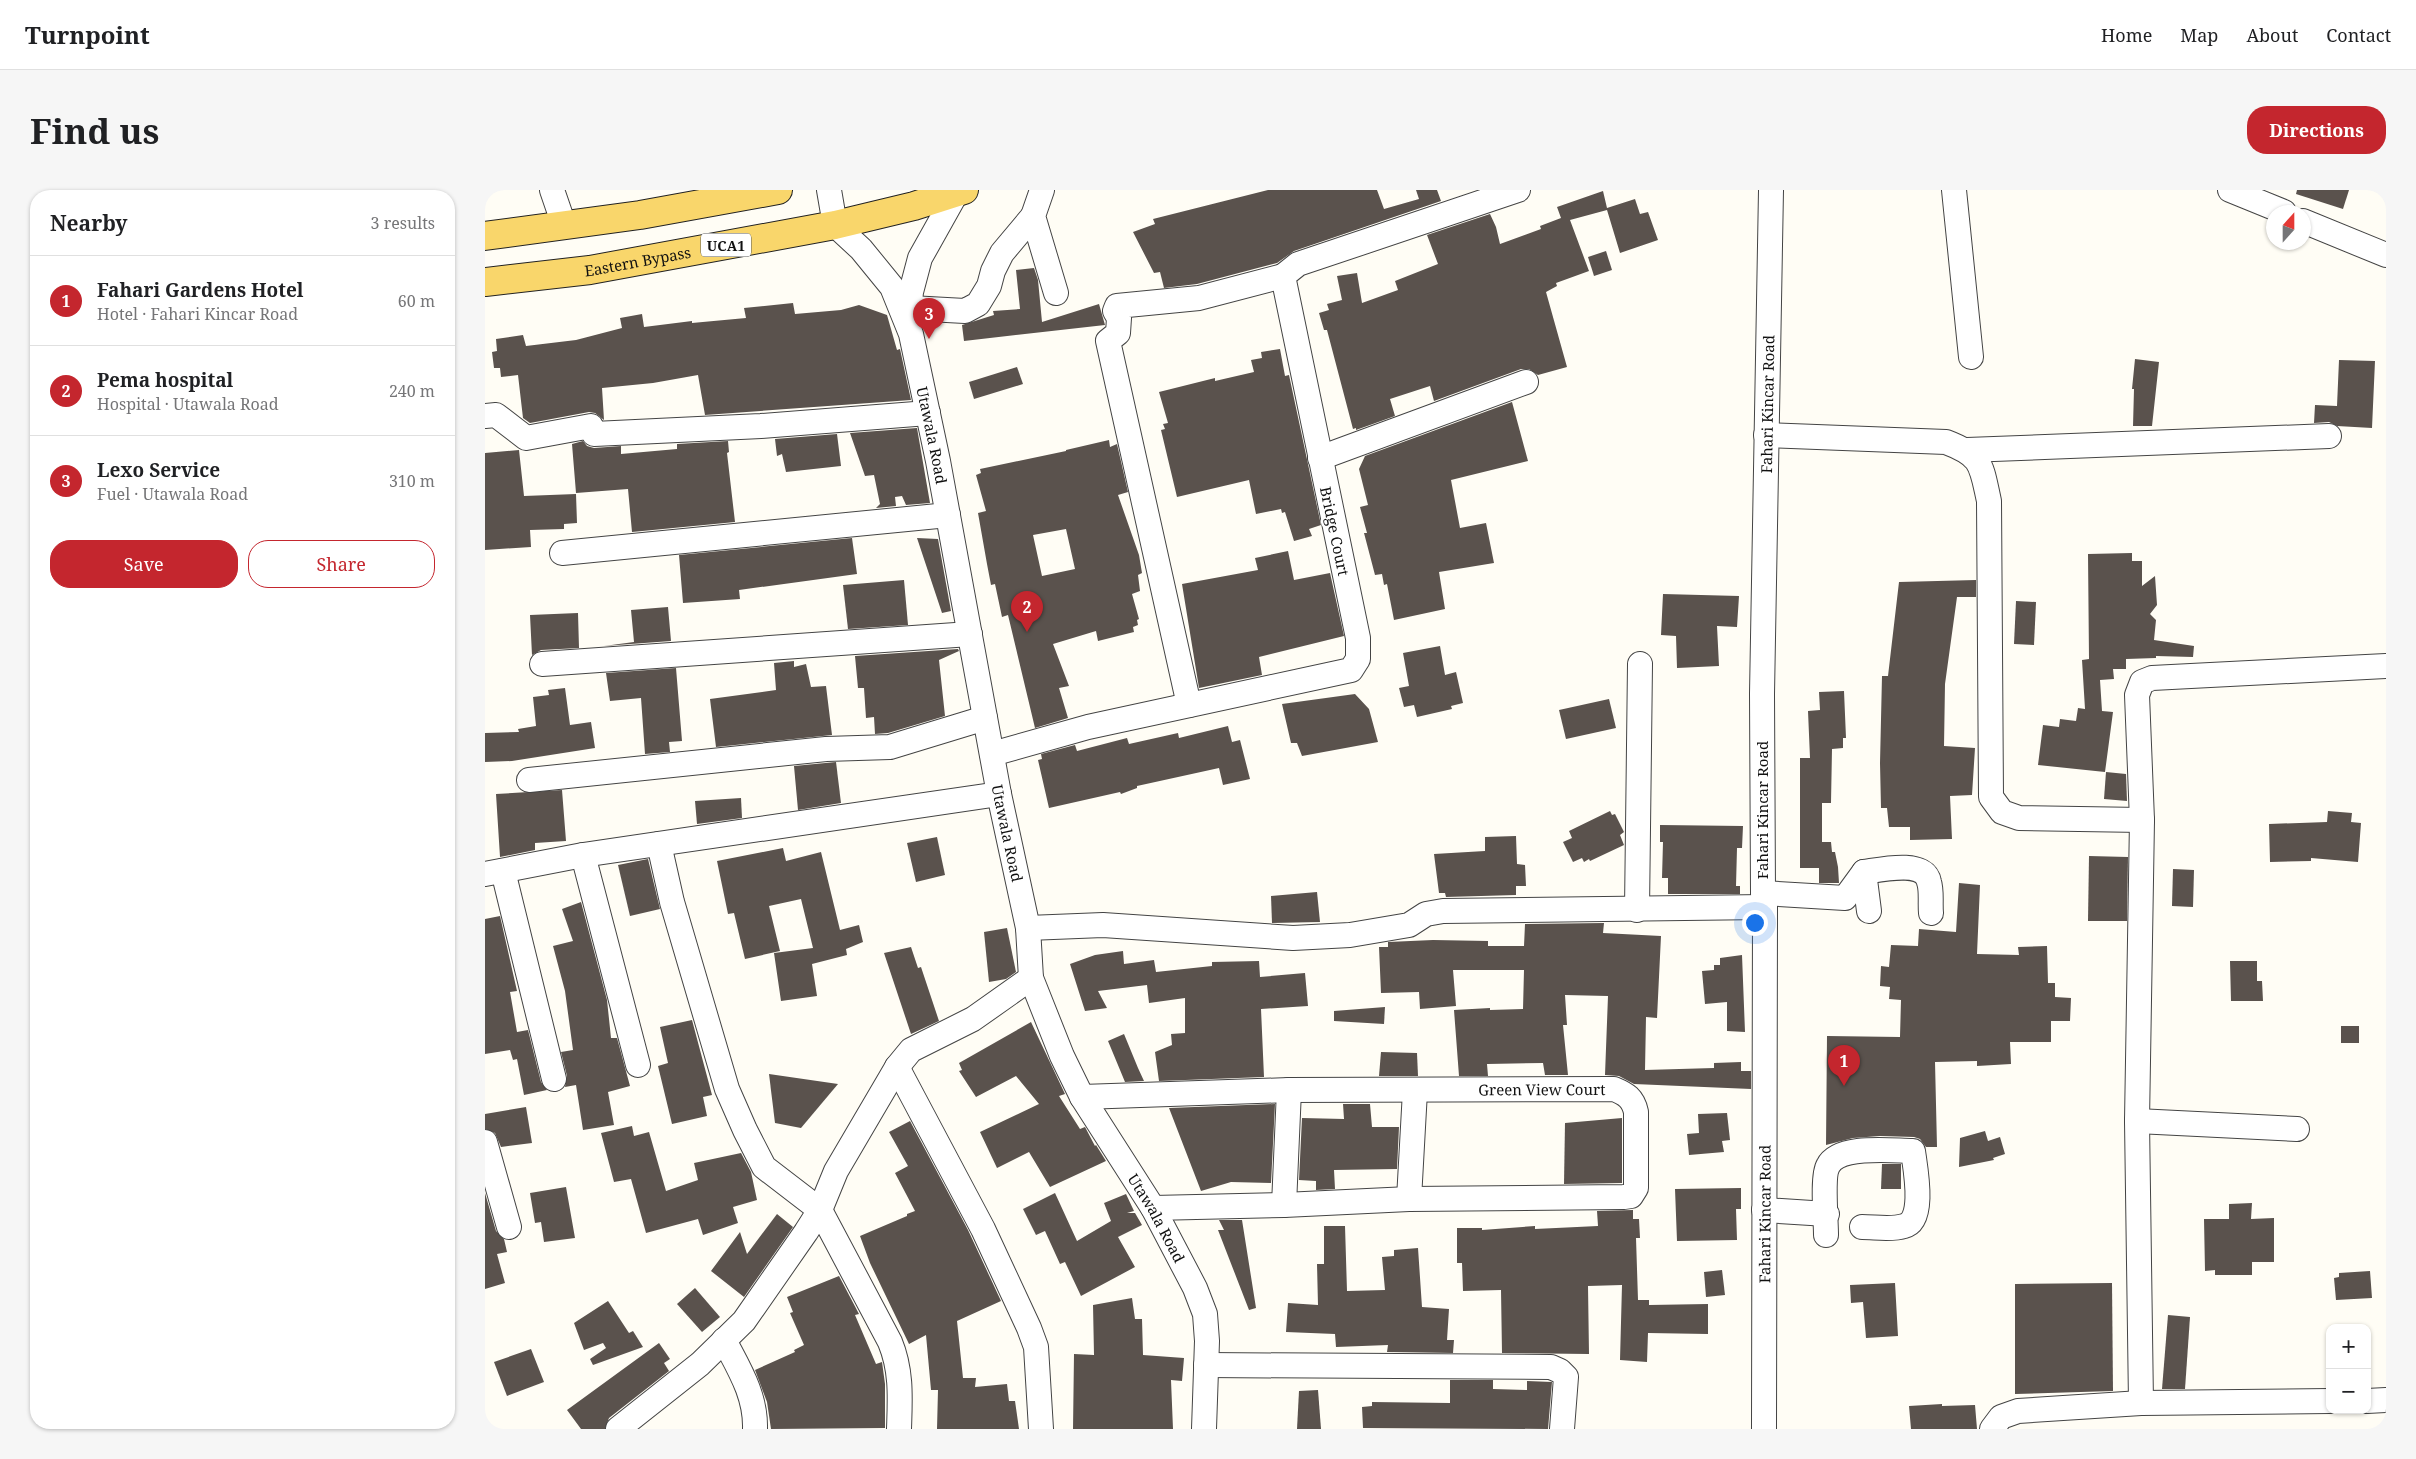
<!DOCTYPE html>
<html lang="en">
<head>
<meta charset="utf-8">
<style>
	body { margin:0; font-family:"Noto Serif",serif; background:#f6f6f6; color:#202124 }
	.controls { position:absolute; right:15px; bottom:15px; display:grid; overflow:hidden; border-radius:10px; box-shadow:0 1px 4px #0004 }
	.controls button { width:45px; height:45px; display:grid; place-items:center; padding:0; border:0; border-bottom:1px solid #e0e0e0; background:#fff; color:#202124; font:25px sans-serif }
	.compass { position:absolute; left:1781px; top:15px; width:45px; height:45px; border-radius:50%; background:#fff; box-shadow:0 1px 4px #0004; rotate:21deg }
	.you { position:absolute; left:1269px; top:732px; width:18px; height:18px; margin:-12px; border:4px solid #fff; border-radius:50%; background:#1a73e8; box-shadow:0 0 0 8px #1a73e833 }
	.badge { display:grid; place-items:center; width:32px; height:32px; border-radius:50%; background:#c4262e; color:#fff; font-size:16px; font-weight:700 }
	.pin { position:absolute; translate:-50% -41px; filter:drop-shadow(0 1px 2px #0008) }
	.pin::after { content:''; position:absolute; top:26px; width:18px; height:15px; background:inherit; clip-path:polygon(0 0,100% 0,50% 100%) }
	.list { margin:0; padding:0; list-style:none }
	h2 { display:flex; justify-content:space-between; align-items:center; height:65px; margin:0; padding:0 20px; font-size:21px }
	h2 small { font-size:16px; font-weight:400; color:#757577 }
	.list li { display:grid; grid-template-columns:32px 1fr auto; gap:15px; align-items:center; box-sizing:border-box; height:90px; padding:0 20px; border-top:1px solid #e0e0e0 }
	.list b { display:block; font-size:19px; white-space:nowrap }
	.list p { margin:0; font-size:16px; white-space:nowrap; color:#757577 }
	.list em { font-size:16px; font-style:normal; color:#757577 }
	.actions { display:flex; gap:10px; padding:15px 20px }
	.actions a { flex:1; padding:11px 0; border:1px solid #c4262e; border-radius:20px; text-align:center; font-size:18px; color:#c4262e }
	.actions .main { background:#c4262e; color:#fff }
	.map { position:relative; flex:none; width:1901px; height:1239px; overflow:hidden; border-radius:20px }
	header { display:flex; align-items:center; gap:30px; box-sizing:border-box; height:70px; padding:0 25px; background:#fff; border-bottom:1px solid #e0e0e0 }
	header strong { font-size:24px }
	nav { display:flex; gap:28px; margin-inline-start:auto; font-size:18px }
	.intro { display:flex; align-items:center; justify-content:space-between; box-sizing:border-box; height:120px; padding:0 30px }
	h1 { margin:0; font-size:35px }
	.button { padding:12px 22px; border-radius:20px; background:#c4262e; color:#fff; font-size:18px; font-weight:700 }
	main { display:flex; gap:30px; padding:0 30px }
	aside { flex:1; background:#fff; border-radius:20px; box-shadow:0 1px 4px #0004 }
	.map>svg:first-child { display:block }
	.building { fill:#5a524d; fill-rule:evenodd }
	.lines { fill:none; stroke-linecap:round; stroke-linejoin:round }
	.minor-casing { stroke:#444; stroke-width:26 }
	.major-casing { stroke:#222; stroke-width:30 }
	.minor { stroke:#fff; stroke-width:24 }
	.major { stroke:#f9d66b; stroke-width:28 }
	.labels { text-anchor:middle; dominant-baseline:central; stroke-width:5; stroke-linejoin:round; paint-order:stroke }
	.shield { fill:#fff; stroke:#585858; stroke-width:1 }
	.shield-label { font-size:14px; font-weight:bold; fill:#111 }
	.street-label { font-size:15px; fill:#111; stroke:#fff }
</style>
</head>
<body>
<header>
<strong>Turnpoint</strong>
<nav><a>Home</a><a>Map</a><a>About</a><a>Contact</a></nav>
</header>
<div class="intro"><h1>Find us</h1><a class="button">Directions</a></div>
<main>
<aside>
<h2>Nearby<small>3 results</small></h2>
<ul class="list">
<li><span class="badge">1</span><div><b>Fahari Gardens Hotel</b><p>Hotel · Fahari Kincar Road</p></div><em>60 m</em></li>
<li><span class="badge">2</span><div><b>Pema hospital</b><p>Hospital · Utawala Road</p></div><em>240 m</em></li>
<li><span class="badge">3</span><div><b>Lexo Service</b><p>Fuel · Utawala Road</p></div><em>310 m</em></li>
</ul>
<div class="actions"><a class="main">Save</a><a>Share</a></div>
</aside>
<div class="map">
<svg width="1901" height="1239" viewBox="0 0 1901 1239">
	<rect width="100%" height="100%" fill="#fffdf5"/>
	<g class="building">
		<polygon points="783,0 892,0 899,19 934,9 931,0 952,0 956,11 809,61 792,73 712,94 679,98 675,82 669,83 648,42 670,34 668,29"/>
		<polygon points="1812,0 1864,0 1858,19 1811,4"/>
		<polygon points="1118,1 1122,18 1150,9 1155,24 1163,22 1173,50 1135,63 1122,20 1085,30 1104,81 1071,93 1072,96 1061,102 1082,177 1053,185 1044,179 1036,179 949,211 945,196 905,209 910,226 871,240 871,238 868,239 842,140 839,140 834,123 844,120 842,114 857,110 852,86 872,83 877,113 913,100 910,91 953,74 942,45 1005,24 1011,37 1015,54 1056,39 1055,36 1076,28 1072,17"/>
		<polygon points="1121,61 1127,80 1109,86 1103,67"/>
		<polygon points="549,78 553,90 557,132 614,114 620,135 479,151 477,135 509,125 508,121 535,119 531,80"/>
		<polygon points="308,113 310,124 356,120 374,115 402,125 412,160 415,159 426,210 220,225 213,185 168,193 117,198 119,230 110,223 104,222 45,233 38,228 33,185 16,187 15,178 9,178 7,162 12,161 11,149 38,145 41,156 91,150 137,138 135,128 157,124 159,137 207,131 207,133 261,128 259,118"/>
		<polygon points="795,159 800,186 804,185 836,335 824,339 827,346 809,351 800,322 797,323 796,319 771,324 764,290 692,307 676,240 680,239 678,234 683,233 674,202 730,188 730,191 769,182 766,170 777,168 776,162"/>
		<polygon points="1650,169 1674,172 1667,236 1648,236 1649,199 1647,199"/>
		<polygon points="1854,170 1890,171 1887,238 1852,236 1844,232 1829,233 1830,215 1852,216"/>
		<polygon points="532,177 538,194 489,209 484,192"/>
		<polygon points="1027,212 1043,271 966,290 975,338 1001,333 1009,373 954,382 960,419 909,430 902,394 899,395 897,384 890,385 879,343 882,343 875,317 883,315 874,279 880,266"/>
		<polygon points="432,238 445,313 421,315 417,306 410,307 411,316 391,318 395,314 389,285 380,286 365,243"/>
		<polygon points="352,244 356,276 301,282 297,264 292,266 290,249"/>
		<path d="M624 250 625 257 632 254 643 302 633 305 654 365 657 383 653 385 655 401 647 404 654 429 652 430 653 435 648 437 649 442 613 451 611 441 568 454 584 496 574 498 583 528 550 538 523 425 517 427 510 394 506 395 502 374 493 323 501 321 491 285 496 283 495 279 581 261V260ZM581 339 590 379 557 386 548 345Z"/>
		<polygon points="98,251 102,256 109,258 136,256 136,264 192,259 192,254 243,251 244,262 242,263 250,332 147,342 143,299 91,303 87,254"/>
		<polygon points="34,260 39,306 91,304 92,333 79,334 79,339 45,340 46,357 0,360 0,263"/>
		<polygon points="367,348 372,384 254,400 255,409 198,413 194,365"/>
		<polygon points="432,348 453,349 466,421 457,423"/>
		<polygon points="803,361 809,390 845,383 859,446 774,467 777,485 714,498 697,394 773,380 770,368"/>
		<polygon points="1647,363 1647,371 1657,371 1657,396 1670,386 1672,415 1665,424 1671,430 1669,450 1709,456 1708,467 1671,466 1671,468 1641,469 1641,479 1628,479 1629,489 1615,490 1617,521 1628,522 1620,582 1553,575 1558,535 1574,537 1575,529 1591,531 1593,518 1600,519 1597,470 1604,469 1603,364"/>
		<polygon points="419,390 423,435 363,439 358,395"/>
		<polygon points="1491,390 1491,407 1472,407 1460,494 1459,556 1490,558 1487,605 1465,606 1467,649 1425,650 1425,637 1404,637 1402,618 1396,618 1395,573 1397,486 1403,486 1414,392"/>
		<polygon points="1178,404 1254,406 1252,437 1232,436 1234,476 1192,478 1191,446 1176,445"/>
		<polygon points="1531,411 1551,412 1549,455 1529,454"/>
		<polygon points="183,417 186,451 119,456 149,452 146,420"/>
		<polygon points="93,423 94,458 56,460 47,465 45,425"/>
		<polygon points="955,456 960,485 971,482 978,513 966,516 967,519 932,527 929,515 919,517 914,498 924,496 918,463"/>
		<polygon points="473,459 474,461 454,470 460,526 403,543 390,544 389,527 381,528 379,498 373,498 370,466"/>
		<polygon points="309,471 309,477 321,474 326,497 341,496 347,545 231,557 225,509 291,500 289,473"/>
		<polygon points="191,478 197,551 184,552 185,562 160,564 156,508 125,511 121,483"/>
		<polygon points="80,498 85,535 106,532 110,558 27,571 0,572 0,543 34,542 33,539 51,536 48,507 64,505 63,500"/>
		<polygon points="1359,501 1361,548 1358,548 1358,558 1347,559 1346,613 1337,613 1337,652 1346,652 1347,662 1350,662 1353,677 1354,693 1334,693 1334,678 1315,678 1315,568 1325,568 1323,521 1335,520 1334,502"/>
		<polygon points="870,504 884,519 893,552 817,566 812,553 806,553 797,514"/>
		<polygon points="1124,509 1131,538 1081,549 1074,520"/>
		<polygon points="743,536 747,552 755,550 765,589 738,595 734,578 652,596 652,598 636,604 635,602 564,618 553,570 557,569 556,564 590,555 592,561 642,548 644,554 693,543 694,548"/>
		<polygon points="351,572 356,613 313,620 309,576"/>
		<polygon points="1621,582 1641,584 1642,611 1619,609"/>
		<polygon points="77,600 81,651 50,653 50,660 15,667 11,604"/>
		<polygon points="256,608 257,628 212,634 210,611"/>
		<polygon points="1125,621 1127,625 1130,624 1139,642 1135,645 1139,655 1105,671 1104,669 1099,672 1097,668 1088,672 1078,652 1087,648 1084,641"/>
		<polygon points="1843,621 1867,623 1866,632 1876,633 1873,672 1826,668 1826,671 1785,672 1784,634 1842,632"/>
		<polygon points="1175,635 1258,636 1257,658 1252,658 1251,696 1255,696 1255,704 1183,704 1183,688 1177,688 1178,652 1175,652"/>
		<polygon points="1031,646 1032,674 1040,675 1041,696 1031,696 1031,705 961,707 960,703 954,703 949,664 1000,661 1000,647"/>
		<polygon points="452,647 460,685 431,692 422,653"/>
		<polygon points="298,658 301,671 336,662 355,740 374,735 378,752 361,759 362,765 327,774 332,806 296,811 289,763 328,758 316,709 284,716 295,761 260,769 249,723 243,724 232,671"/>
		<polygon points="1604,666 1643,667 1642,731 1603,731"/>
		<polygon points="163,669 175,719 145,726 133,675"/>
		<polygon points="1688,679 1709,680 1708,717 1687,716"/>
		<polygon points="1474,693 1495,695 1492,764 1534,765 1533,757 1562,756 1563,793 1570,793 1570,807 1586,808 1585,831 1566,831 1566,852 1525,852 1526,874 1492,876 1492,871 1450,872 1452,957 1441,957 1435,949 1429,947 1395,946 1368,948 1341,955 1342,846 1415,847 1416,810 1404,809 1405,797 1395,796 1396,776 1404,777 1406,755 1433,756 1434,739 1471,742"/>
		<polygon points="832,702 835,732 787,733 786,706"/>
		<polygon points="96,712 122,810 126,848 132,848 145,896 123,902 129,935 98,940 91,895 80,897 82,886 76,862 88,860 80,801 68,756 88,751 77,719"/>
		<polygon points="15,726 32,801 25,802 32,842 43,840 56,892 62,900 39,905 32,869 28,870 25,860 0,864 0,729"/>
		<polygon points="1119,733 1118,743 1176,746 1172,828 1161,827 1160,880 1229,878 1229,873 1256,872 1256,881 1266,881 1266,899 1149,894 1134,886 1120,885 1123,806 1080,805 1082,835 1078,835 1083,885 1060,885 1058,873 1002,874 1003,886 974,886 969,820 1005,818 1005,820 1038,819 1039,780 968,780 971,816 935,819 934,802 896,803 894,757 903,757 903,752 948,750 1003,751 1003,756 1039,756 1040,734"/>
		<polygon points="522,738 531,782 521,789 504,792 499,742"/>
		<polygon points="426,757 433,778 436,777 454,831 426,844 399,763"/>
		<polygon points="638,761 639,774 669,770 671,782 727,776 727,772 774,771 775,787 820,783 823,816 776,819 779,887 674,891 670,862 687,855 686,844 700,843 700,808 664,813 662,795 613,801 622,818 600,821 585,774 610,765"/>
		<polygon points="1257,765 1260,842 1242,841 1242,812 1220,814 1217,781 1229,780 1229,775 1235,775 1235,768"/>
		<polygon points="1745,771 1772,771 1772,791 1777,791 1778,811 1746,811"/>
		<polygon points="900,817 899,834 849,831 849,821"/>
		<polygon points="207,830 227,905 218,907 222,926 187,934 173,876 183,873 175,837"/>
		<polygon points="546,832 580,904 574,906 595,939 600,937 610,956 611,955 621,971 565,997 544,962 512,978 495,942 554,914 531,886 491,907 474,881 477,880 474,873"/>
		<rect x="1856" y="836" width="18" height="17"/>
		<polygon points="639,844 653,878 659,891 640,892 623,851"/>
		<polygon points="896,862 932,863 933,886 894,886"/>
		<polygon points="284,884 353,894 316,938 290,933"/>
		<polygon points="790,914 786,993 746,992 716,1001 684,918"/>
		<polygon points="858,914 885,914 887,937 914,937 912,979 849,980 850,999 831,1000 831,991 814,990 817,928 859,929"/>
		<polygon points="41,917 47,953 16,957 10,943 0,939 0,924"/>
		<polygon points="1242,923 1245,950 1237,951 1239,962 1204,965 1202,944 1214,943 1213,924"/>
		<polygon points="1137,928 1137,993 1079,994 1080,933"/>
		<polygon points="425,931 483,1040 516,1111 472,1131 478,1188 491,1188 490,1197 522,1194 524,1211 530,1211 534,1239 452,1239 453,1200 446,1200 441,1145 424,1154 385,1073 375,1046 422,1026 422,1024 430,1021 410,983 423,976 404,942"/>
		<polygon points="147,936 149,946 164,942 181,1001 213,990 209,973 256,963 266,982 272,1010 248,1017 253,1033 218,1045 213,1029 161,1043 146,989 129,992 116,943"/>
		<polygon points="1500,941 1503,951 1515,947 1520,964 1508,968 1509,970 1474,977 1475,948"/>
		<polygon points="1397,974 1416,974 1416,999 1396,999"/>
		<polygon points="81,997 90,1048 59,1052 56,1032 50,1033 45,1003"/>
		<polygon points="1256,998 1256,1019 1251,1019 1252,1050 1192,1051 1190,999"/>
		<polygon points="0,1003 11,1041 19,1049 22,1062 12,1064 20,1093 0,1099"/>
		<polygon points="570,1003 592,1051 626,1031 619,1013 641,1004 649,1021 642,1023 650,1023 657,1035 633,1047 650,1077 596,1106 580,1072 575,1074 560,1041 551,1045 538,1019"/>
		<polygon points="1767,1013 1766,1029 1789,1028 1789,1072 1767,1072 1767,1085 1730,1085 1730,1080 1720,1081 1719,1029 1744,1029 1744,1014"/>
		<polygon points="1148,1020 1148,1029 1154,1029 1155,1048 1151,1048 1153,1110 1164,1110 1164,1115 1223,1114 1223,1144 1163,1143 1162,1172 1135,1170 1137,1095 1103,1096 1104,1164 1017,1163 1016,1100 978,1101 977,1073 972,1073 972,1038 997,1038 997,1040 1050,1036 1050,1039 1113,1036 1112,1021"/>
		<polygon points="292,1024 308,1037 259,1107 226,1081 255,1042 262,1064"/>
		<polygon points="734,1030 757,1030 771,1118 764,1120 733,1040 739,1040"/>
		<polygon points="839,1036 860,1036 862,1101 900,1100 897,1067 909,1066 909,1060 933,1058 937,1117 964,1119 962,1150 969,1150 968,1163 902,1162 903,1155 851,1157 850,1144 801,1142 803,1113 833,1115 832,1074 839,1074"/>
		<polygon points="1237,1080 1240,1105 1221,1107 1219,1082"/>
		<polygon points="1885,1081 1887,1108 1851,1110 1849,1088 1854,1087 1854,1083"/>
		<polygon points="354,1086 374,1124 370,1125 391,1174 397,1172 400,1194 400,1238 286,1239 282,1212 270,1180 310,1162 309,1160 319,1155 305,1123 308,1122 302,1107"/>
		<polygon points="1410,1093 1413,1146 1381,1148 1378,1112 1366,1113 1365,1095"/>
		<polygon points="1627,1093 1628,1201 1530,1204 1530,1094"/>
		<polygon points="210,1098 235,1127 217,1142 192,1114"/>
		<polygon points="647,1108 650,1129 657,1129 658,1165 699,1168 697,1191 686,1190 688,1239 588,1239 589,1164 609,1165 608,1115"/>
		<polygon points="123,1111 144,1143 148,1141 158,1157 108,1175 105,1169 121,1158 118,1153 99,1160 89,1133"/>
		<polygon points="1683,1125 1705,1127 1700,1199 1677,1199"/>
		<polygon points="174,1153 185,1169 179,1173 184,1181 124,1228 120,1239 96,1239 82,1220"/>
		<polygon points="46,1159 59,1192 22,1206 9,1172"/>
		<polygon points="965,1190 1008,1190 1008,1199 1042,1200 1042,1191 1067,1192 1063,1239 878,1238 877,1217 887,1216 887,1212 965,1213"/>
		<polygon points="833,1200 836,1239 812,1239 814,1201"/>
		<polygon points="1457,1214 1457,1216 1490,1215 1492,1239 1426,1239 1424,1216"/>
	</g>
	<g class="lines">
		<defs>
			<g id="minor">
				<polyline points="67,0 79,35"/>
				<path id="s1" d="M344 0 350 35 376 59 407 97 426 144 453 271 514 604 543 738 546 788 577 866 597 907 668 1018 710 1098 720 1124 722 1151 719 1239"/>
				<polyline points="557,0 548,26 571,103"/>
				<polyline points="1469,0 1486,167"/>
				<polyline points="1745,0 1799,22"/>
				<polyline points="1818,31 1901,65"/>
				<polyline points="425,118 480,121 493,114 504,96 508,81 517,63 548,26"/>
				<polyline points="423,134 426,102 435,68 472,2"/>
				<polyline points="0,226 11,225 41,248 106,236 109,244 276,236 443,223"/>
				<path d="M1281 245 1461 252C1498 266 1496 275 1504 311L1506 607 1517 622 1534 628 1657 630"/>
				<polyline points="1482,260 1844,246"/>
				<polyline points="835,268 1041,192"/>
				<polyline points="77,363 463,325"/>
				<polyline points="57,474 485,444"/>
				<polyline points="704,515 623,151 633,143 634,128 630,121 632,116 714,108 798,86"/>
				<polyline points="507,564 603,537 866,480 873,469 873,448 798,86 813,74 1033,0"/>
				<polyline points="44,590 341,559 405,557 500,528"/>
				<path d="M174 654 187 712 242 899 260 940 279 977 335 1020 405 1152C417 1181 415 1209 414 1239"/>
				<polyline points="98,665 153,875"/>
				<polyline points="18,681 69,889"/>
				<polyline points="1379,682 1384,721"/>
				<polyline points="0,684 98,665 514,604"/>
				<path d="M1278 703 1360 708 1379 682C1394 680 1440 669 1444 692 1447 701 1445 713 1446 723"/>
				<polyline points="1152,720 1155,474"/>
				<polyline points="543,738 618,735 808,748 865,745 924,735 941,724 958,721 1280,717"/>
				<polyline points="412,877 498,1039 544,1138 551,1157 556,1239"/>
				<path id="s2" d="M597 907 804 900 1129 899C1141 904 1148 908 1151 922V998L1146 1006 1139 1007 924 1009 799 1015 668 1018"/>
				<polyline points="1652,931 1812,939"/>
				<polyline points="0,952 24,1037"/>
				<polyline points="924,1009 930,901"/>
				<polyline points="799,1015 804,900"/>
				<polyline points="1279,1020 1342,1024"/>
				<path d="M1341 1045C1341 1031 1337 986 1343 976 1354 954 1407 961 1428 961 1430 977 1441 1031 1419 1036 1407 1040 1390 1037 1377 1037"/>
				<path d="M239 1150C254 1179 271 1205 270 1239"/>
				<polyline points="721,1175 1066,1177 1075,1181 1081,1187 1077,1239"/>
				<polyline points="1882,1211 1901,1210"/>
				<polyline points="1656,1213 1652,931 1657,630 1652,505 1657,492 1667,488 1901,476"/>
				<polyline points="133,1239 215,1174 259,1131 321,1042 335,1020 351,981 412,877 426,860 488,829 546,788"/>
				<path id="s3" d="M1279 1239 1280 717 1278 703 1277 504 1286 0"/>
				<polyline points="1507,1239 1516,1227 1533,1221 1656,1213 1845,1211"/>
			</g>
			<g id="major">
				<polyline points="0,46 155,25 293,0"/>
				<path id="s4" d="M0 92 105 80 350 35 429 16 479 0"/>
			</g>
		</defs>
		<use href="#minor" class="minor-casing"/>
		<use href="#major" class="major-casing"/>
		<use href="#minor" class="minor"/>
		<use href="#major" class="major"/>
	</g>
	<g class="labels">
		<rect class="shield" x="216" y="43.5" width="50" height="23" rx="4"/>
		<g class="shield-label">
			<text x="241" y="55">UCA1</text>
		</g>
		<g class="street-label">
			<text stroke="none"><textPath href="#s4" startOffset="154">Eastern Bypass</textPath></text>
			<text stroke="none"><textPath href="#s3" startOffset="1025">Fahari Kincar Road</textPath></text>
			<text stroke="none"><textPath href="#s1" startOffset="274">Utawala Road</textPath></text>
			<text transform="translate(850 341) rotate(78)">Bridge Court</text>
			<text transform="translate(1277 620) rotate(-90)">Fahari Kincar Road</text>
			<text stroke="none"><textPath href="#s1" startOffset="679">Utawala Road</textPath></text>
			<text stroke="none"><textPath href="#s2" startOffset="460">Green View Court</textPath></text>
			<text stroke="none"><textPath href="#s3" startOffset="215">Fahari Kincar Road</textPath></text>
			<text stroke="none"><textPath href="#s1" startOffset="1098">Utawala Road</textPath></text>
		</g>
	</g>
</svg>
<div class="controls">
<button>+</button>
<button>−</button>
</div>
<svg class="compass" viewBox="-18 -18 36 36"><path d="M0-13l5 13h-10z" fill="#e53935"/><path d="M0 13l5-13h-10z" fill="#757577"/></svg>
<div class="you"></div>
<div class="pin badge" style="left:1359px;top:896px">1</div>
<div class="pin badge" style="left:542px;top:442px">2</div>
<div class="pin badge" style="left:444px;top:149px">3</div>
</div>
</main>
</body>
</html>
